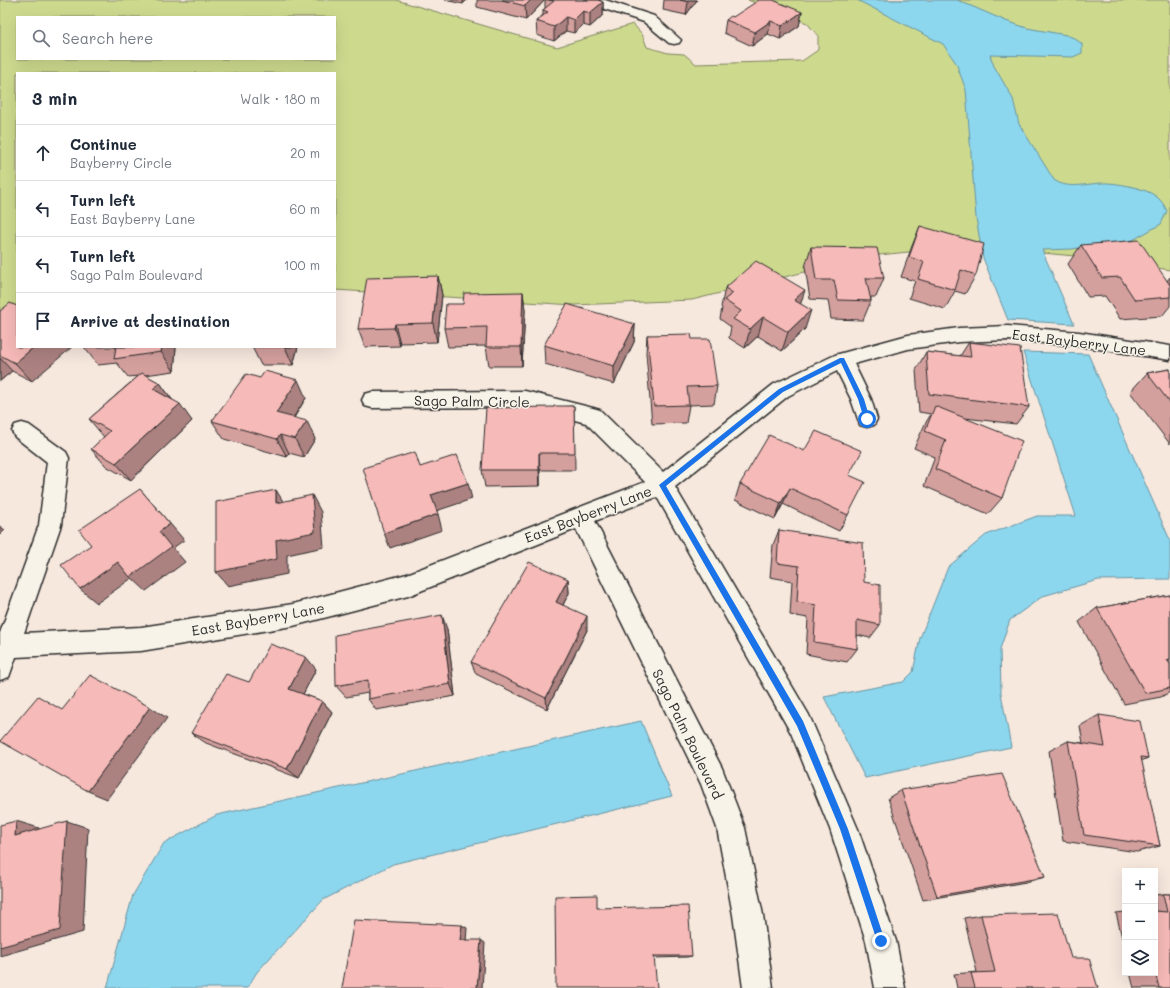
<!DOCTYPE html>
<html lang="en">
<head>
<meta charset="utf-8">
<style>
	body { margin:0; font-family:Mali,sans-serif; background:#f2f2f3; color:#1f2937 }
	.controls { position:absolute; right:12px; bottom:12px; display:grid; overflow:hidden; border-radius:0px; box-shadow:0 4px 16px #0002 }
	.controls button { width:36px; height:36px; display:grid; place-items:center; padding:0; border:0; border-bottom:1px solid #e0e1e3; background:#fff; color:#1f2937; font:20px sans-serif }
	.stop { position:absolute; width:12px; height:12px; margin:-9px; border:3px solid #1a73e8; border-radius:50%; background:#fff }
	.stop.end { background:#1a73e8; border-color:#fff; box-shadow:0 1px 4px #0008 }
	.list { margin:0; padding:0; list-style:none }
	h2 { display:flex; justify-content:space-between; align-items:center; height:52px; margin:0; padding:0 16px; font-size:17px }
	h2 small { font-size:13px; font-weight:400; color:#747a83 }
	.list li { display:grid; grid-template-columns:26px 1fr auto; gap:12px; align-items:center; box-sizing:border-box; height:56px; padding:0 16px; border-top:1px solid #e0e1e3 }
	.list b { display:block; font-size:15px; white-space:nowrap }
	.list p { margin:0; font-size:13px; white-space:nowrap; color:#747a83 }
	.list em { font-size:13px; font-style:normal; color:#747a83 }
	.icon { flex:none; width:22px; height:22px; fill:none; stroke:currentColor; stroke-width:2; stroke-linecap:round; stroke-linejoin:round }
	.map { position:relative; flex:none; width:1170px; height:988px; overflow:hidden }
	.search { position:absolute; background:#fff; box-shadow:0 4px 16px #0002; left:16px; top:16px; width:320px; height:44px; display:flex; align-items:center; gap:10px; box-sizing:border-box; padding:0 14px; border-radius:0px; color:#747a83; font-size:15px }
	.panel { position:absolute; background:#fff; box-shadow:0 4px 16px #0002; left:16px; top:72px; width:320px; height:276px; border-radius:0px }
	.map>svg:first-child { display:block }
	.green { fill:#cdda8e; stroke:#7c825c; fill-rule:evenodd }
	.water { fill:#8dd7ee; stroke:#6692a0 }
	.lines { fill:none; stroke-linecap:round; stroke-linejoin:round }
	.street-casing { stroke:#2b2b2b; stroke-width:3 }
	.street { fill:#f7f3e8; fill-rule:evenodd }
	.wall { fill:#d4a09e; stroke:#2b2b2b }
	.shaded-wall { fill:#ac8281; stroke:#2b2b2b }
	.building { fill:#f6bab8; stroke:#2b2b2b }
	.route { fill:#1a73e8 }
	.labels { text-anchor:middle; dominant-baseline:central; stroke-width:3; stroke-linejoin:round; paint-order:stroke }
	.street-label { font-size:14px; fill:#2b2b2b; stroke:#f7f3e8 }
</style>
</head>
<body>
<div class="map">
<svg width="1170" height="988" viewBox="0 0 1170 988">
	<rect width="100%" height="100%" fill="#f7e8de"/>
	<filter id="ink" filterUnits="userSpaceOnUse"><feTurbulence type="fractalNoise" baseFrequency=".025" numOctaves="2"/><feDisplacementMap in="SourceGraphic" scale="8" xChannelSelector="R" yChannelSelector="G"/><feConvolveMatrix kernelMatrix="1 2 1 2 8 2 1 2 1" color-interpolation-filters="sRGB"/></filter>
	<g filter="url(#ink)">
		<path class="green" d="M0 0H396L557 47 633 24 642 34 647 47 668 53 684 54 696 64 802 61 818 50V36L807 23 748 0H1170V270L1096 258 968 246 869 256 692 300 574 305 335 290V73H17V321L0 322ZM17 17H335V59H17Z"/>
		<g class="water">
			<path d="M857 0H957L1006 21 1027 28 1066 35 1074 38 1082 44V53L1073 57 990 55 994 66 1013 99 1019 124 1054 180C1069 191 1091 182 1108 183 1123 184 1151 189 1160 200 1163 203 1165 207 1167 211L1161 224 1133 240 1072 249 1042 250 1074 324 1008 320 983 258 976 218 966 90 956 63 943 44Z"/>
			<polygon points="1023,352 1088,354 1170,540 1170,579 1098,580 1043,596 1010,620 1000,649 1001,693 1011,747 865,778 824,697 903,682 913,672 920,638 948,567 986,535 1037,516 1076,516"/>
			<polygon points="641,721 672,796 393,864 323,900 257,972 247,988 107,988 133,895 164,843 217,815"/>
		</g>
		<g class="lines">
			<defs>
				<g id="street">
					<polygon points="584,0 605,0 654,16 681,40 679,43 674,44 669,43 644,22 586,3"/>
					<polygon points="1008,326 1079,332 1170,346 1170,360 1079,346 1008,340 959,342 908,349 854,364 871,399 877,419 874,425 867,427 860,425 851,399 837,371 788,396 675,487 809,715 858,829 896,941 905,988 875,988 866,941 830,829 791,733 657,497 595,521 722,768 745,828 763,915 773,988 743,988 733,915 717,828 701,784 576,529 408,596 293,626 141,651 16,657 9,677 0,680 0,633 39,525 47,462 15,437 12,431 15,425 22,423 29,425 66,452 69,458 61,525 24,633 141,627 293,604 407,574 645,482 586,423 525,407 372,408 365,406 362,400 365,394 372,392 525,391 593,408 600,410 663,472 774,384 835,355 908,335 959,328"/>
				</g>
			</defs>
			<use href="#street" class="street-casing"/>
			<use href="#street" class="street"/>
		</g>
		<g class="wall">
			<polygon points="445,0 467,0 463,4"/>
			<polygon points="477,0 545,0 526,20 477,7"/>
			<polygon points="545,0 598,0 603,2 603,15 590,27 583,25 574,33 566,31 554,41 537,35 536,21 543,15 543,10 545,8"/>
			<polygon points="664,0 697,0 686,15 663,10"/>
			<polygon points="802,12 799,26 780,39 768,34 752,46 724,33 726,20 733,17"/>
			<polygon points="920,226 976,275 965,294 955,291 945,309 909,298 915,281 901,277 912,246"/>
			<polygon points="1081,245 1167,281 1170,277 1170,306 1162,316 1120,319 1105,296 1088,297 1068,264"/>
			<polygon points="811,247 884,278 876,297 871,297 871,301 863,320 831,319 828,300 810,299 805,267"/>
			<polygon points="438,276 442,295 437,342 400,343 400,346 365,347 358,329"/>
			<polygon points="725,288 801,304 805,329 782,351 758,336 745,348 729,338 731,327 720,319 722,308 721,307"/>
			<polygon points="523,292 525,311 522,366 489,366 486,346 448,347 444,328 463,304"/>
			<polygon points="0,311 32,381 12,371 0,381"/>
			<polygon points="635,324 634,342 614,384 545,364 544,345"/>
			<polygon points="647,335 692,339 717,386 714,404 689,405 686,423 652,424 646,353"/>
			<polygon points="969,342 1029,407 1016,424 965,418 1002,498 988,514 924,486 935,457 914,448 925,424 931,414 919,412 916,370 926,352 960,356"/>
			<polygon points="84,347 176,347 174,371 145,375 160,383 171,398 192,421 131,480 106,466 91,449 104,437 89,419 138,376 128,377 117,363 98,365"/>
			<polygon points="252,347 298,347 293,365 261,365"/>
			<polygon points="1170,369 1170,444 1130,392 1147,373"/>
			<polygon points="306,398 294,418 315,439 304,457 289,453 287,457 224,439 212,421"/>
			<polygon points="574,406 575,470 540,470 540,486 485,487 482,470 554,407"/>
			<polygon points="849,475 848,515 839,531 783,504 775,519 735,500 740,484"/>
			<polygon points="779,530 864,582 880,625 870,638 857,635 857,649 847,662 806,654 808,618 790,615 792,581 770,577 773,545"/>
			<polygon points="568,579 569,593 563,605 587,630 547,709 476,674 471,662"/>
			<polygon points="1170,595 1170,692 1161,697 1124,704 1079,622 1097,608"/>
			<polygon points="447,629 455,696 376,710 368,699 368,693 346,697 336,686"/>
			<polygon points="316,669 303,694 322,701 332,712 299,778 206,743 191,733 249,682"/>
			<polygon points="1099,715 1148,758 1141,761 1160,846 1137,852 1063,841 1049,751 1068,741 1083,743 1080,726"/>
			<polygon points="901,790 1045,877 1026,882 923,900 888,798"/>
			<polygon points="1163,894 1170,894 1170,988 1134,988 1130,973 1155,973 1155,895"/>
			<polygon points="597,908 692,956 687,957 655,958"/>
			<polygon points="1125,912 1125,950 1116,913"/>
			<polygon points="981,915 1098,988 957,988 954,974 977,972 964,918"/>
		</g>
		<g class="shaded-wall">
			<polygon points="463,0 467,0 463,4"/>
			<polygon points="531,0 545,0 526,20 525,6"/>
			<polygon points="689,0 697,0 686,15 688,2"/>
			<polygon points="603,2 603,15 590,27 590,13"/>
			<polygon points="583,11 583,25 574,33 574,20"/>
			<polygon points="802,12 799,26 780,39 782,26"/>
			<polygon points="566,17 566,31 554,41 554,27"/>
			<polygon points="771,21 768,34 752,46 755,32"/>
			<polygon points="438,276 442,295 437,342 433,323"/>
			<polygon points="805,290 799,309 794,300"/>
			<polygon points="523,292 525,311 522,366 521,347"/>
			<polygon points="811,310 805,329 782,351 788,332"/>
			<polygon points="763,317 758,336 745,348 750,329"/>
			<polygon points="395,324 400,343 400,346 394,328"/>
			<polygon points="635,324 634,342 614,384 614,366"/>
			<polygon points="34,347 72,347 32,381 15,363"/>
			<polygon points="162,347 176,347 174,371 161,352"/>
			<polygon points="285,347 298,347 293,365"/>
			<polygon points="0,358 12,371 0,381"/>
			<polygon points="298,380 306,398 285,430 276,413"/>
			<polygon points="160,383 173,401 153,389"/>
			<polygon points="180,404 192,421 131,480 116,463"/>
			<polygon points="307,421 315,439 304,457 295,439"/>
			<polygon points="280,435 289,453 287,457 277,439"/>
			<polygon points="539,453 540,470 540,486 539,470"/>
			<polygon points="468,483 472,499 436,511 431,495"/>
			<polygon points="790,488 783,504 775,519 781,503"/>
			<polygon points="140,489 184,540 173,548 185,562 146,591 132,578 97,603 80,589 159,532"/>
			<polygon points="276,490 286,506 276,503"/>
			<polygon points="312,495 321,512 324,547 287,555 287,574 228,586 216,572 276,540"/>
			<polygon points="438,514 442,530 390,548 384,533"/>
			<polygon points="0,526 5,530 0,535"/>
			<polygon points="568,579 569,593 557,616 556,602"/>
			<polygon points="442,615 447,629 455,696 450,684"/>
			<polygon points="587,616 587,630 547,709 546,698"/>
			<polygon points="306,657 316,669 300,700 289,689"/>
			<polygon points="322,701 332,712 299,778 287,769"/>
			<polygon points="150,707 167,718 107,799 88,791"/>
			<polygon points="16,821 39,828 38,842 15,836"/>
			<polygon points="67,821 88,828 83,932 0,956 0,947"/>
			<polygon points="462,925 467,928 466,942 460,940"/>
			<polygon points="481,940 485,943 482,988 477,988"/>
		</g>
		<g class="building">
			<polygon points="502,0 531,0 525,6"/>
			<polygon points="549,0 598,0 603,2 590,13 583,11 574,20 566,17 554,27 536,21 548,12 543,10 554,1"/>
			<polygon points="680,0 689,0 688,2"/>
			<polygon points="759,0 773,0 802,12 782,26 771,21 755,32 726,20 731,16 733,17"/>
			<polygon points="920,226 984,244 976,275 961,270 955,290 918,279 924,262 909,257"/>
			<polygon points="1139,240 1170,285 1170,297 1135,300 1120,277 1102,278 1081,245"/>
			<polygon points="811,247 877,248 884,278 866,278 871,301 838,300 834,280 816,280"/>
			<polygon points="756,261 805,290 794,300 811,310 788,332 763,317 750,329 733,319 741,311 724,300 733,293 725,288"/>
			<polygon points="438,276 433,323 395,324 394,328 358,329 367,278"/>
			<polygon points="523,292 521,347 486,347 487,327 444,328 446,304 463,304 464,293"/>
			<polygon points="10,303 17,306 17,347 34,347 15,363 0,355 0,311"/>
			<polygon points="567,304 635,324 614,366 544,345"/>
			<polygon points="691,334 692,339 710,339 717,386 687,387 689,405 654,406 647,335"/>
			<polygon points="969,342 1020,348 1029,407 929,394 926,352 971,357"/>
			<polygon points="116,347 162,347 161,352 114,359"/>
			<polygon points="1170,369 1170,403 1147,373"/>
			<polygon points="265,371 298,380 276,413 307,421 295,439 280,435 277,439 212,421 246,374 260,378"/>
			<polygon points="142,373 160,383 153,389 180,404 116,463 91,449 110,431 89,419"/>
			<polygon points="554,406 574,406 575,453 539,453 539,470 482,470 486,408 554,407"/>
			<polygon points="935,406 1022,441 1002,498 935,469 946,440 925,431"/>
			<polygon points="816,431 862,451 849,475 865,482 848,515 790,488 781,503 740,484 769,435 804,451"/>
			<polygon points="415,452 420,467 457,455 468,483 431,495 438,514 384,533 363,468"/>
			<polygon points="140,489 170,524 159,532 171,547 130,577 118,562 80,589 61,565 91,545 79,530"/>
			<polygon points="276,490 276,503 312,495 315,532 276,540 277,559 216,572 216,502"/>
			<polygon points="779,530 863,543 864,582 880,585 880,625 857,620 857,649 814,642 816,605 797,602 799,566 777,563"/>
			<polygon points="529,562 568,579 556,602 587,616 546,698 471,662"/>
			<polygon points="1170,595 1170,659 1167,660 1170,664 1170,688 1145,693 1097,608"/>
			<polygon points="442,615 450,684 368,699 368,680 336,686 335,635"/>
			<polygon points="270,644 306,657 289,689 322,701 287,769 191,733 226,674 249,682"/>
			<polygon points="90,675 150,707 88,791 0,741 38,696 62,710"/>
			<polygon points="1099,715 1140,721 1148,758 1141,757 1160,846 1084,835 1068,741 1105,747"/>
			<polygon points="1002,774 1045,877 937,896 901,790"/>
			<polygon points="16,821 15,836 67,821 60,930 0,947 0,825"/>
			<polygon points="1163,894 1170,894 1170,988 1159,988 1155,972 1155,911 1167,912"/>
			<polygon points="597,895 597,908 688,906 692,956 654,956 657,988 556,988 555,896"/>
			<polygon points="1058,913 1071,958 1089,958 1098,988 975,988 971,973 995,972 981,915"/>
			<polygon points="354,920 462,925 460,940 481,940 477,988 342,988"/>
		</g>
	</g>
	<polygon class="route" points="840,358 844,358 864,399 870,419 869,420 865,420 864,419 858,399 841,363 783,392 666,486 803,721 848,829 885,941 884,945 881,946 878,945 877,941 840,829 797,726 659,485 779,389"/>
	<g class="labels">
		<g class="street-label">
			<text transform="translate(1079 342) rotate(7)">East Bayberry Lane</text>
			<text transform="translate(472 401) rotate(1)">Sago Palm Circle</text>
			<text transform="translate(588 514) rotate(-21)">East Bayberry Lane</text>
			<text transform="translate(258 619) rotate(-10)">East Bayberry Lane</text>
			<text transform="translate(688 734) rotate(64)">Sago Palm Boulevard</text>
		</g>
	</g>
</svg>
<div class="controls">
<button>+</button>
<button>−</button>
<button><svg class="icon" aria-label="layers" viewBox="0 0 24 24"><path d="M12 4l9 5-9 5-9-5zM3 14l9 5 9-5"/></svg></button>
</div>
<div class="stop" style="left:867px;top:419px"></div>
<div class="stop end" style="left:881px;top:941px"></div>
<div class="search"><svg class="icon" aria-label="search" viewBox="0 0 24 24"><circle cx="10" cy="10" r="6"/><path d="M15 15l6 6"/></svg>Search here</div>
<section class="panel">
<h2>3 min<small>Walk · 180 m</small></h2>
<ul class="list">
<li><svg class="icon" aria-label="ahead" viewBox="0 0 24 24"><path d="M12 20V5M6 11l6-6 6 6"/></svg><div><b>Continue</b><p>Bayberry Circle</p></div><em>20 m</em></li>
<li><svg class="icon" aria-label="left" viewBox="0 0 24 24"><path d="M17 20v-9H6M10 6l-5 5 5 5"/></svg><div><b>Turn left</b><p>East Bayberry Lane</p></div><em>60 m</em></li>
<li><svg class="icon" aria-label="left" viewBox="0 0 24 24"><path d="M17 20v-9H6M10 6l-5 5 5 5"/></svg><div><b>Turn left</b><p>Sago Palm Boulevard</p></div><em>100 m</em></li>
<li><svg class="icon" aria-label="arrive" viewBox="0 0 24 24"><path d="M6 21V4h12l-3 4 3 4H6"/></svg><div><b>Arrive at destination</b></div></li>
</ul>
</section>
</div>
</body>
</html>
